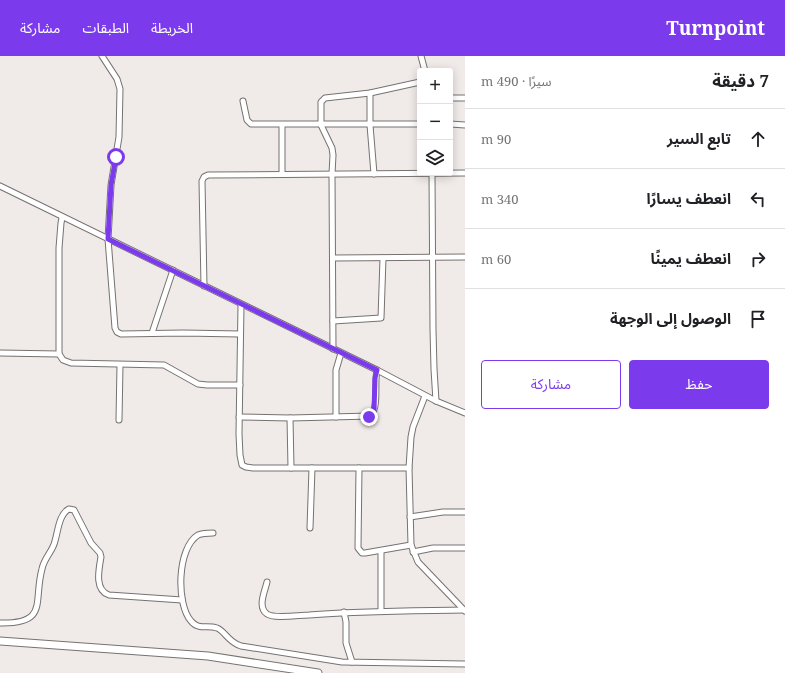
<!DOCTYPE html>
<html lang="ar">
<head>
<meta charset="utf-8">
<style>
	body { margin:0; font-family:"Noto Serif","Noto Sans Arabic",serif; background:#f6f6f6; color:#202124; direction:rtl }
	.controls { position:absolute; right:12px; top:12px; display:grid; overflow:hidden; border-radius:4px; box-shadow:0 2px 10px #0003 }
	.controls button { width:36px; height:36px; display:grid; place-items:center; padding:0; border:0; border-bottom:1px solid #e0e0e0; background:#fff; color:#202124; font:20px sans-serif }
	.stop { position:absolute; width:12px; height:12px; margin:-9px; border:3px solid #7c3aed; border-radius:50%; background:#fff }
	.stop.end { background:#7c3aed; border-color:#fff; box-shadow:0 1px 4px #0008 }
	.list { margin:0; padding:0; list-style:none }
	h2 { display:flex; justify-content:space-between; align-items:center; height:52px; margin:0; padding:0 16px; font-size:17px }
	h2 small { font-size:13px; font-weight:400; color:#757577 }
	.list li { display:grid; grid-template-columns:26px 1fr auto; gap:12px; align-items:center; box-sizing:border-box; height:60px; padding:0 16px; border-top:1px solid #e0e0e0 }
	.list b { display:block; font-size:15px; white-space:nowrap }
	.list em { font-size:13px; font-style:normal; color:#757577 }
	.actions { display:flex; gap:8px; padding:12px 16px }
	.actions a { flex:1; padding:9px 0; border:1px solid #7c3aed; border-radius:4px; text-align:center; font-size:14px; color:#7c3aed }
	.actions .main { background:#7c3aed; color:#fff }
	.icon { flex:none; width:22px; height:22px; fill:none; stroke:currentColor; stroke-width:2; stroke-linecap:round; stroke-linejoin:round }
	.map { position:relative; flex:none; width:465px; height:617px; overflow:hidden; direction:ltr }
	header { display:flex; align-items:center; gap:24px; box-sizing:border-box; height:56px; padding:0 20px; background:#7c3aed; color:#fff }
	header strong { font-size:19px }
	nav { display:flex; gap:22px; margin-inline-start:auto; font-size:14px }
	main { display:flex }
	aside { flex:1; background:#fff }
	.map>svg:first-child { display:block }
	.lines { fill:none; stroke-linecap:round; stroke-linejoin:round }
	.minor-casing { stroke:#76726f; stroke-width:7 }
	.tertiary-casing { stroke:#76726f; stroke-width:9 }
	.minor { stroke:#fff; stroke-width:5 }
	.tertiary { stroke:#fff; stroke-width:7 }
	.route { stroke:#7c3aed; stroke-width:5 }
</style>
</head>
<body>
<header>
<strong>Turnpoint</strong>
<nav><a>الخريطة</a><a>الطبقات</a><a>مشاركة</a></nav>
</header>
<main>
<aside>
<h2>7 دقيقة<small>سيرًا · 490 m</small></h2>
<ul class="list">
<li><svg class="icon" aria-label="ahead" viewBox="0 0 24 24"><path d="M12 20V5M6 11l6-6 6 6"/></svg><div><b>تابع السير</b></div><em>90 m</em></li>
<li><svg class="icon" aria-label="left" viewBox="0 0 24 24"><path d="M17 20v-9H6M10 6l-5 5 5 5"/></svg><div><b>انعطف يسارًا</b></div><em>340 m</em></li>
<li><svg class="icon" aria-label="right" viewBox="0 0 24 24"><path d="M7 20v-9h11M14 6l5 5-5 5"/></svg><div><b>انعطف يمينًا</b></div><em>60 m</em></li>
<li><svg class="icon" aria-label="arrive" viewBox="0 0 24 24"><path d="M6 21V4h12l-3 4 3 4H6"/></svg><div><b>الوصول إلى الوجهة</b></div></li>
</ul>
<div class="actions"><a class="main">حفظ</a><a>مشاركة</a></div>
</aside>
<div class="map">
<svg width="465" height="617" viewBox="0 0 465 617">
	<rect width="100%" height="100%" fill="#f0ebe8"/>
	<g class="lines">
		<defs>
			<g id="minor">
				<polyline points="102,0 117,23 120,33 119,81 111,129 108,183 115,272 117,276 121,278 183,277 240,278"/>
				<polyline points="421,0 425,15"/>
				<polyline points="370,37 370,69 374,118"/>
				<polyline points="450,42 465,42"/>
				<polyline points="243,45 247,64 251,68 420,68"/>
				<polyline points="450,68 465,69"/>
				<polyline points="432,117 433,273 434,313 436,345"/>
				<polyline points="282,118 282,69"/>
				<polyline points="0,130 377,314 436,345 465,357"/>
				<polyline points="333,202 465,201"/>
				<polyline points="204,230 202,125 204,121 208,119 465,117"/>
				<polyline points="241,249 239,378 240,399 242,409 246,411 253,412 409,412"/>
				<polyline points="333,265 381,262 383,202"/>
				<polyline points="152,277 173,214"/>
				<polyline points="333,293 332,118 333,99 332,92 321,69 321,46 325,42 370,37 420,26"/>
				<polyline points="0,297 59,298 63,304 71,307 164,309 198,328 207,329 240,329"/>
				<polyline points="59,298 59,192 61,167 62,162"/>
				<polyline points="425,340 413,371 411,381 409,412 411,489 418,506 465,555"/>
				<path d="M239 361 290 362 371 360C379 350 374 327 377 314"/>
				<polyline points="336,361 336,314 341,297"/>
				<polyline points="290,362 291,412"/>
				<polyline points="119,364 120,309"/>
				<polyline points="359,412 358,492 362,497 365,497 411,489"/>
				<polyline points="410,461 443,456 465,456"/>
				<polyline points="310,472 312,412"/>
				<path d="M213 477C208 477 203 477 198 479 177 492 176 548 191 565 198 574 207 569 217 572 225 575 228 586 241 590L342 606 465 608"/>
				<polyline points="381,495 381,555"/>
				<polyline points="413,496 433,492 465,492"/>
				<path d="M267 526C265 535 257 551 267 558 274 563 299 559 309 559 361 555 412 555 464 554"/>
				<polyline points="344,556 346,566 346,587 352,606"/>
				<path d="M0 567C49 568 33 546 42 513 44 502 53 495 55 485 58 475 59 458 69 453L74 454 91 487 100 497 101 501C99 513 94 534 109 539L182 544"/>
			</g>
			<polyline id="tertiary" points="0,585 208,600 318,617"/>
		</defs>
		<use href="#minor" class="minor-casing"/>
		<use href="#tertiary" class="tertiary-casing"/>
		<use href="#minor" class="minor"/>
		<use href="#tertiary" class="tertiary"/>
	</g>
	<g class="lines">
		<polyline class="route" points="116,101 111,129 108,183 377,314 375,322 374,355 373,358 369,361"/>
	</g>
</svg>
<div class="controls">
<button>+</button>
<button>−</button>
<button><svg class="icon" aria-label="layers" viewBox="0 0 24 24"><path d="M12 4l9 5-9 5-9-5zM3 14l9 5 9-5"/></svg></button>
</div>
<div class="stop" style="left:116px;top:101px"></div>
<div class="stop end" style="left:369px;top:361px"></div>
</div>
</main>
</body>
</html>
